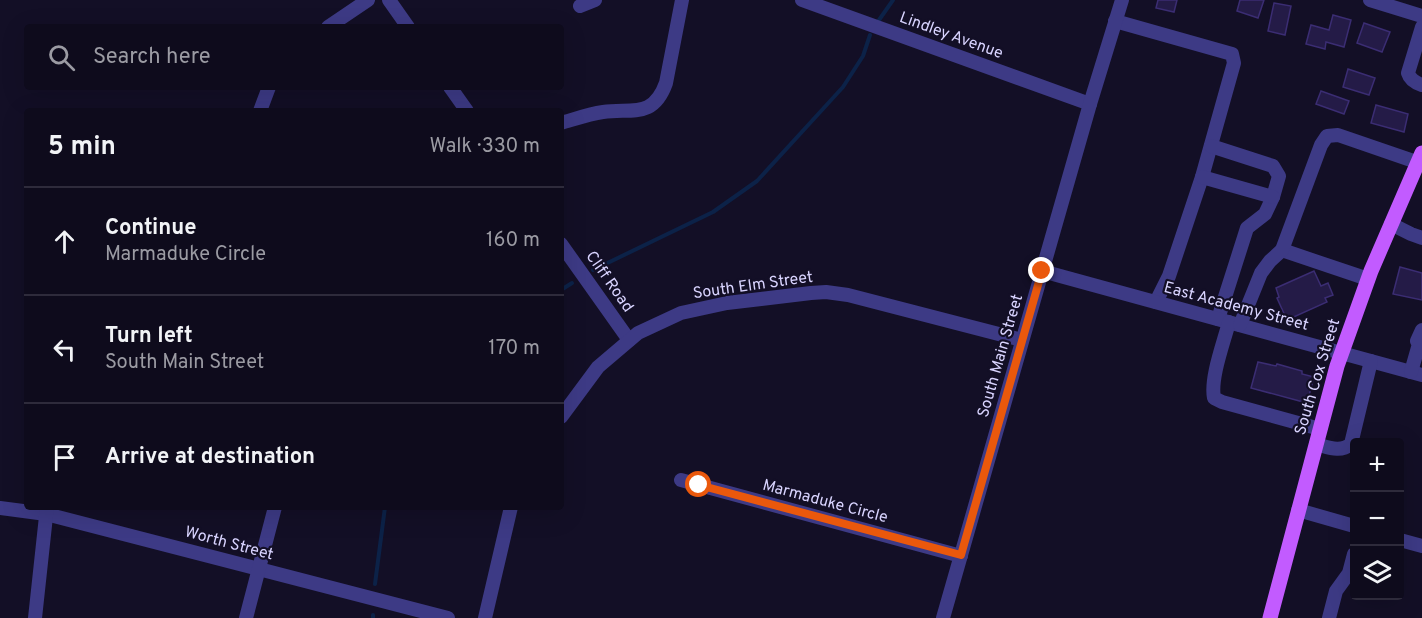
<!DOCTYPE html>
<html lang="en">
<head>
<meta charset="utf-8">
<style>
	body { margin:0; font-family:Overpass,sans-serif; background:#171425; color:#f1f3f6 }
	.controls { position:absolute; right:18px; bottom:18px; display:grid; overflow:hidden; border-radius:6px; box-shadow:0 6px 24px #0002 }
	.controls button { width:54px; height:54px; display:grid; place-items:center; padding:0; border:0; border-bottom:2px solid #2e2b3b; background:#0e0b1c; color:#f1f3f6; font:30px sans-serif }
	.stop { position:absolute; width:18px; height:18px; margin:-14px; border:4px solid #ea580c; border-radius:50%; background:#fff }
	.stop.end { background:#ea580c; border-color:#fff; box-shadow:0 2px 6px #0008 }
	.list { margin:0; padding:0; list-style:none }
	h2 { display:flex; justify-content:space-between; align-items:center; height:78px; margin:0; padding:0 24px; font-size:26px }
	h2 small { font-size:20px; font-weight:400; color:#9b9ba3 }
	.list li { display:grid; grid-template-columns:39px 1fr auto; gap:18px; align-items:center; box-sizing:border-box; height:108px; padding:0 24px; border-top:2px solid #2e2b3b }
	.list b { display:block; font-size:22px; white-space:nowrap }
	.list p { margin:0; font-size:20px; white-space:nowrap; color:#9b9ba3 }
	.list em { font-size:20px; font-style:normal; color:#9b9ba3 }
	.icon { flex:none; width:33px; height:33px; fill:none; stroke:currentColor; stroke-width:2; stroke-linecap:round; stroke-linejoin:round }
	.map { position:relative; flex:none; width:1422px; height:618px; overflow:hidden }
	.search { position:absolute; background:#0e0b1c; box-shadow:0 6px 24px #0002; left:24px; top:24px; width:540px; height:66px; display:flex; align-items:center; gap:15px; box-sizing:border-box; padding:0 21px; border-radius:6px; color:#9b9ba3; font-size:22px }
	.panel { position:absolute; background:#0e0b1c; box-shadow:0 6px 24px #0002; left:24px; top:108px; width:540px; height:402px; border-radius:6px }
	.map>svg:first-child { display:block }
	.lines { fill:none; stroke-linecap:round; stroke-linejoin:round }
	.stream { stroke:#0c2248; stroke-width:4 }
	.building { fill:#241b47; stroke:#3b2d73; stroke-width:1.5 }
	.minor { stroke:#3d3a85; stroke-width:14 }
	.major { stroke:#c25bff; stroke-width:15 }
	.route { stroke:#ea580c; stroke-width:8 }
	.labels { text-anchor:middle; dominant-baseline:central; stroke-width:4.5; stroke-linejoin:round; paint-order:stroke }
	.street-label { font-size:16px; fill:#d9d4ff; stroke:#130f26 }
</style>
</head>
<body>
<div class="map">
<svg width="1422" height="618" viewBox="0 0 1422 618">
	<rect width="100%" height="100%" fill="#130f26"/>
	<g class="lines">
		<g class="stream">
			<polyline points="879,20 893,0"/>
			<polyline points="593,270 713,212 757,181 843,87 863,56 870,35"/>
			<polyline points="561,290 572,283"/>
			<polyline points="375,584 385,507"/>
			<polyline points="373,618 373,615"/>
		</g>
	</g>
	<g class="building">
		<polygon points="1158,0 1177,0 1174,12 1156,8"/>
		<polygon points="1240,0 1264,0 1258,18 1237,11"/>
		<polygon points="1274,3 1291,6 1285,35 1268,31"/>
		<polygon points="1333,15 1351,20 1344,47 1326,42 1325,49 1306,44 1311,25 1329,30"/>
		<polygon points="1364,23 1390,32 1382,52 1357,43"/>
		<polygon points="1348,69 1375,78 1369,95 1343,87"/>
		<polygon points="1321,91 1349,101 1344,114 1316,104"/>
		<polygon points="1376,105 1408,114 1404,132 1371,123"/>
		<polygon points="1400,267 1422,273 1422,300 1393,294"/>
		<polygon points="1314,271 1321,286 1328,283 1333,295 1325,298 1327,302 1287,320 1277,298 1279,297 1276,288"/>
		<polygon points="1258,362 1276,366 1277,364 1302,371 1302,374 1314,377 1307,403 1251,388"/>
	</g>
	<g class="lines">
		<g class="minor">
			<polyline points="389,0 408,27"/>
			<polyline points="802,0 1090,104"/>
			<polyline points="1370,0 1422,16"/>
			<polyline points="580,6 595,0"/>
			<polyline points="1115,21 1232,54 1234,63 1202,177 1169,276 1156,302"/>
			<polyline points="328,27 368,0"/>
			<path d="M1422 27 1408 73C1410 80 1416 83 1422 85"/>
			<polyline points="450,87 467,111"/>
			<polyline points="260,111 269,87"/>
			<path d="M561 123C575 119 589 114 603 112 632 108 653 119 666 83L682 0"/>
			<polyline points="1211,146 1273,166 1279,176 1273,197 1265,214 1247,228 1218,319"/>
			<polyline points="1202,177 1273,197"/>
			<polyline points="1391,224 1411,234 1422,238"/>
			<polyline points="561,244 629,340"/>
			<polyline points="1282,250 1368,279"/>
			<polyline points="1042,271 1422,375"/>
			<path d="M1229 322C1224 342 1210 378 1214 398L1222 402 1320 429"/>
			<polyline points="1240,325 1261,273 1270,261 1282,250 1321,145 1327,136 1338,135 1422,164"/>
			<polyline points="1411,372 1419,344 1417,341 1422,330"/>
			<polyline points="561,417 598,367 638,333 681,313 727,303 811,293 826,292 848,295 1022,340"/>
			<path d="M1316 444C1328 447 1340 453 1351 444L1371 361"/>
			<polyline points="681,480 961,556"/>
			<polyline points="0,508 46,514 448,618"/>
			<polyline points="1298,510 1354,526"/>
			<polyline points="1400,540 1422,546"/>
			<polyline points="35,618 47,507"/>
			<polyline points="246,618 275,507"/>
			<polyline points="485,618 511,507"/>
			<polyline points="943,618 1090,104 1122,0"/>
			<polyline points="1329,618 1336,591 1349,573 1354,554"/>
		</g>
		<polyline class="major" points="1270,618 1337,366 1371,271 1422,153"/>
	</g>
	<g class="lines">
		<polyline class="route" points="699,485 961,555 1042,271"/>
	</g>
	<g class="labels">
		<g class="street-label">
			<text transform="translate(951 36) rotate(20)">Lindley Avenue</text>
			<text transform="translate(609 282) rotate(55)">Cliff Road</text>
			<text transform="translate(753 286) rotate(-8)">South Elm Street</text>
			<text transform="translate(1236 307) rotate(15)">East Academy Street</text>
			<text transform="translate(1001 356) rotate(-74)">South Main Street</text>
			<text transform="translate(1318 377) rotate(-73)">South Cox Street</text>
			<text transform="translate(825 502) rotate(15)">Marmaduke Circle</text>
			<text transform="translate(229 544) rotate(15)">Worth Street</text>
		</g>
	</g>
</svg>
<div class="controls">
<button>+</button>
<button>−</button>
<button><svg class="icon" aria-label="layers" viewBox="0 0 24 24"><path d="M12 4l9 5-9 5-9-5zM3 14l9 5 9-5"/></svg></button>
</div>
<div class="stop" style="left:699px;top:485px"></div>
<div class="stop end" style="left:1042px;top:271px"></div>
<div class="search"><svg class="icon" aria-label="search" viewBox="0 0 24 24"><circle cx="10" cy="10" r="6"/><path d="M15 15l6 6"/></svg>Search here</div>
<section class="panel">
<h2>5 min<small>Walk · 330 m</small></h2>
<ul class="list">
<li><svg class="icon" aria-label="ahead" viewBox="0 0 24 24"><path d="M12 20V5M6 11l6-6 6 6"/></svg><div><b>Continue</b><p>Marmaduke Circle</p></div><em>160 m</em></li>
<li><svg class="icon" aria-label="left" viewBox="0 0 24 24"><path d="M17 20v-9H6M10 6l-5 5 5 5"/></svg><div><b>Turn left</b><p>South Main Street</p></div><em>170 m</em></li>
<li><svg class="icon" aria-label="arrive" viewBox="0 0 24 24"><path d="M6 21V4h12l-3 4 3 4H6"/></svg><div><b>Arrive at destination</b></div></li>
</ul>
</section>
</div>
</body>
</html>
